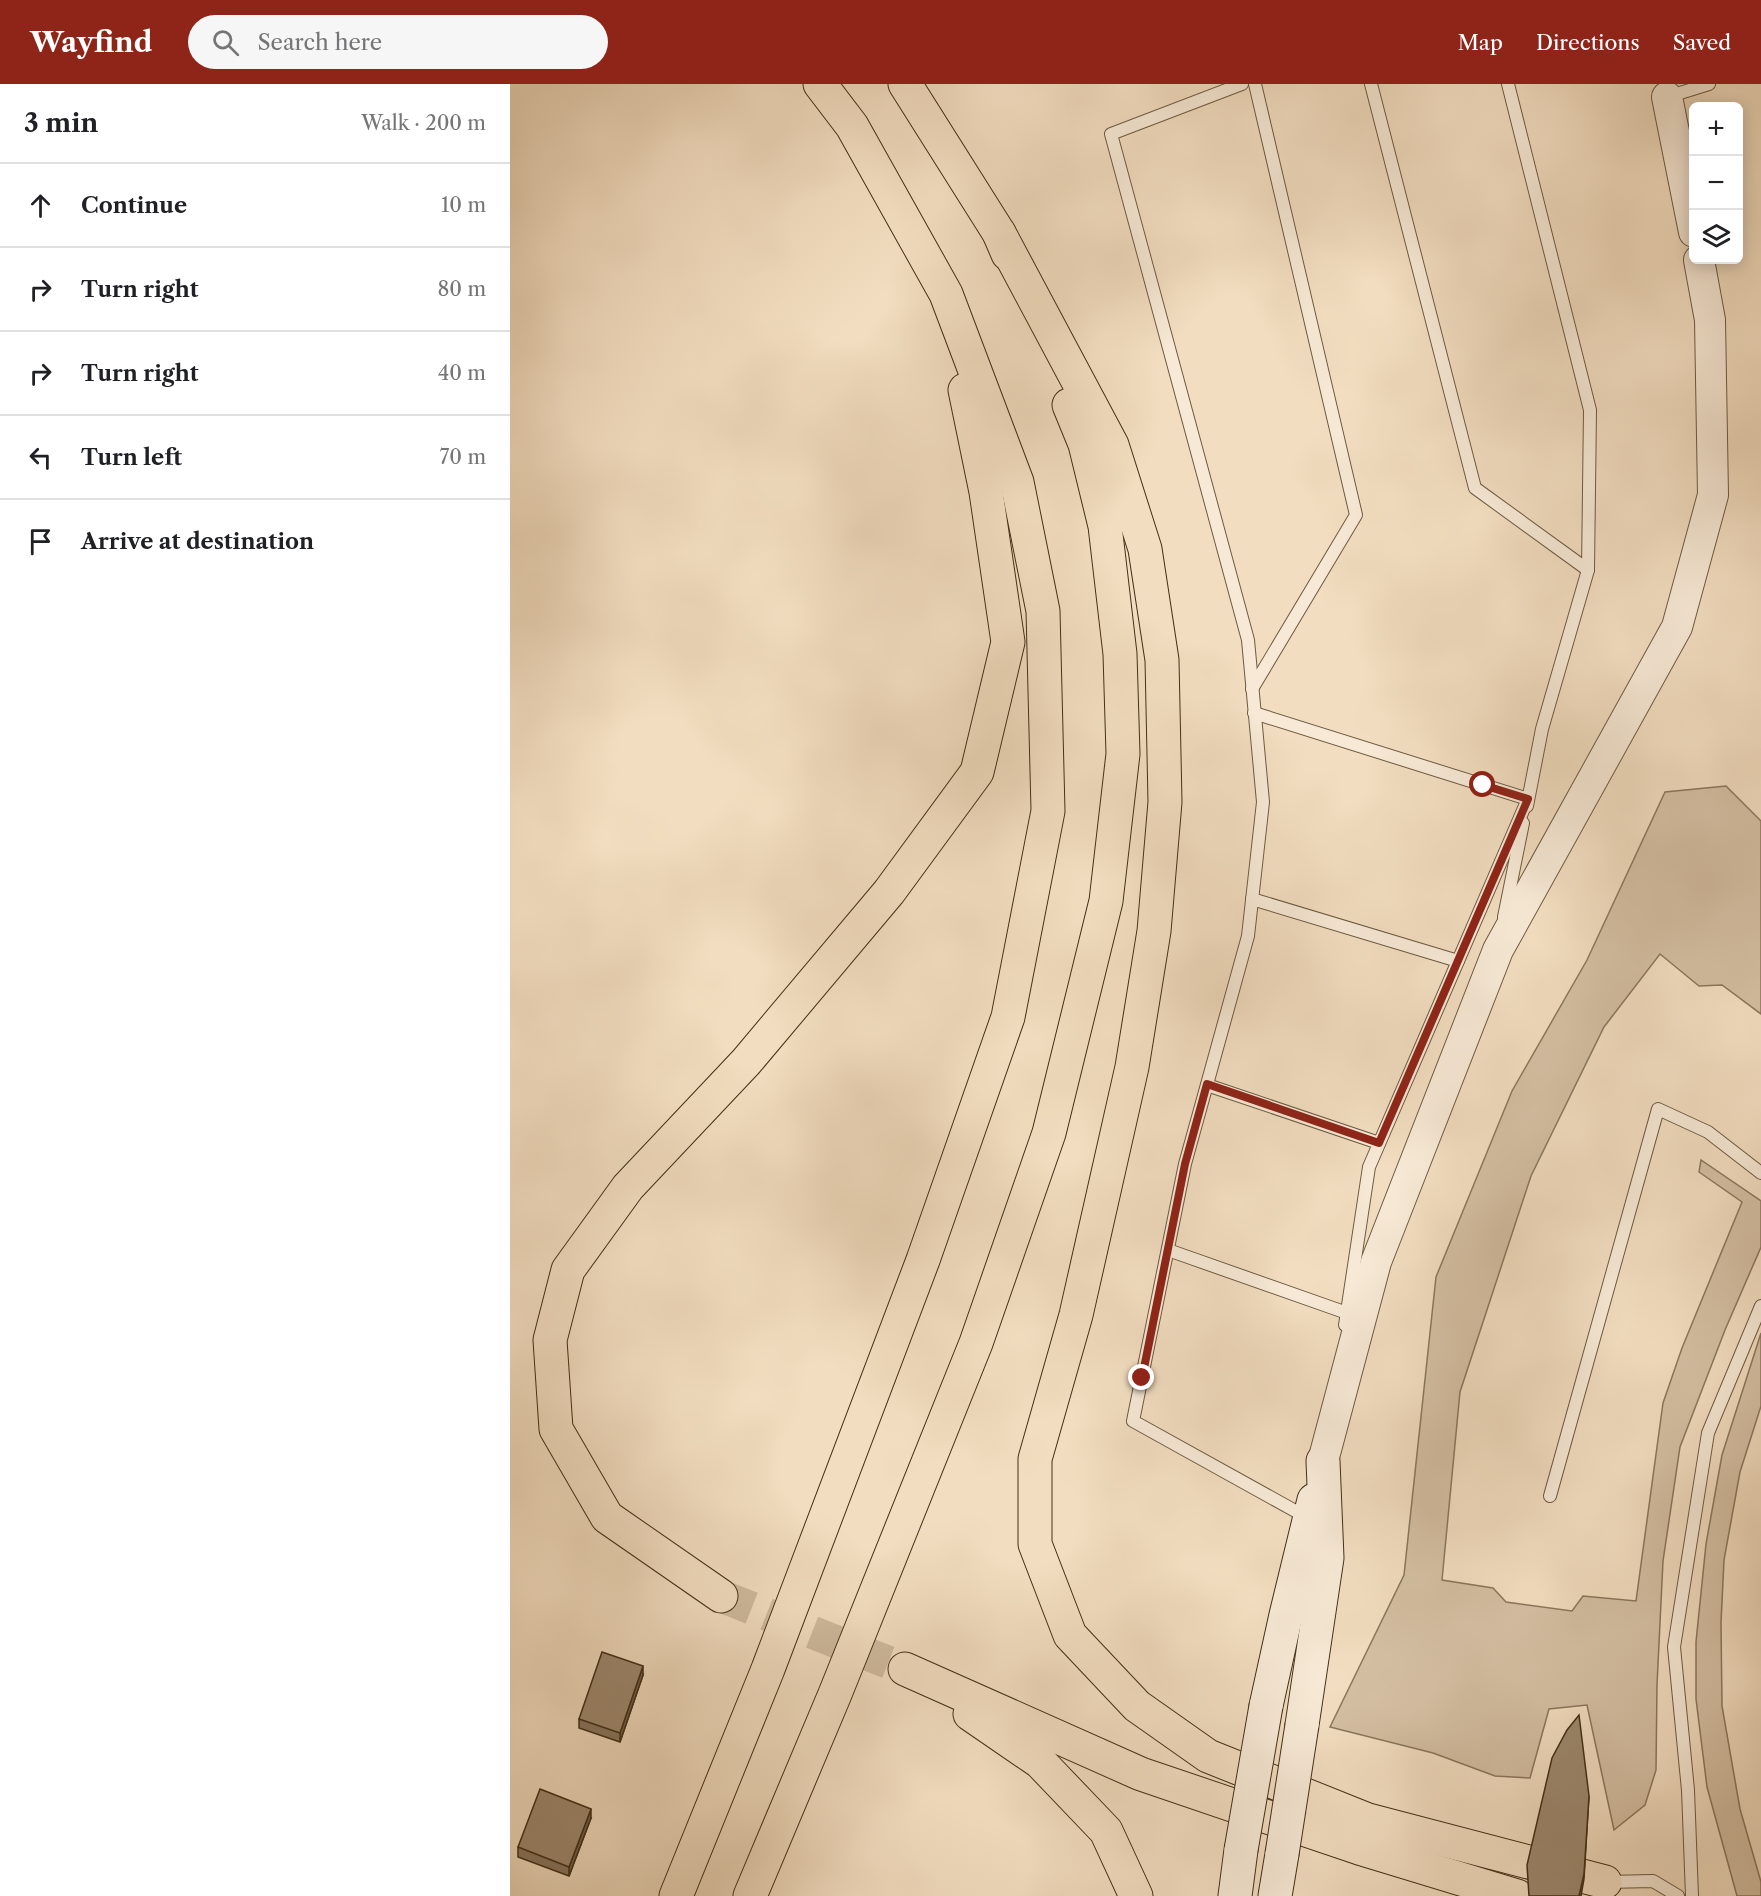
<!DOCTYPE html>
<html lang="en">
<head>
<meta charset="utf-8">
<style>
	body { margin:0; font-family:"Libre Caslon Text",serif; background:#f6f6f6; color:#202124 }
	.controls { position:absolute; right:18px; top:18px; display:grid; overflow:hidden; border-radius:9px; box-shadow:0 3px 15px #0003 }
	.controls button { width:54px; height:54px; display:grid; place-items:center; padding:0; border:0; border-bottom:2px solid #e0e0e0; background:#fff; color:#202124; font:30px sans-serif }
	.stop { position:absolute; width:18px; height:18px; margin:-14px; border:4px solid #8f2418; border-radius:50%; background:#fff }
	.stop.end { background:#8f2418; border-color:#fff; box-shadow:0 2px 6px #0008 }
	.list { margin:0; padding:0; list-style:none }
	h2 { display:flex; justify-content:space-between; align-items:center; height:78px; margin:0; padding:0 24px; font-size:26px }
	h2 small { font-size:20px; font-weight:400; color:#757577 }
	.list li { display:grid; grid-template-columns:39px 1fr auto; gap:18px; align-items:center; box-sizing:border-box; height:84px; padding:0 24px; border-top:2px solid #e0e0e0 }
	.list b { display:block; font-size:22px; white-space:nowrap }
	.list em { font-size:20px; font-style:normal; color:#757577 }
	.icon { flex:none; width:33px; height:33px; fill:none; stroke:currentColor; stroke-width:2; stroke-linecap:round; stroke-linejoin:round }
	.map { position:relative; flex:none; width:1251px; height:1812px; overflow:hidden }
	header { display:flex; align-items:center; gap:36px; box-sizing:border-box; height:84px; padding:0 30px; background:#8f2418; color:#fff }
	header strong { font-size:28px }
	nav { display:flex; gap:33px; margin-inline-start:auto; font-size:21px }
	.search { width:420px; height:54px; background:#f6f6f6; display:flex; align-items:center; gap:15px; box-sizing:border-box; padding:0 21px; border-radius:33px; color:#757577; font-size:22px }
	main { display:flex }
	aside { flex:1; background:#fff }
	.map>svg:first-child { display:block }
	.green { fill:#d4bfa3; stroke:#8a775d; stroke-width:1.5 }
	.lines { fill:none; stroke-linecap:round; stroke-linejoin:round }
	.motorway-tunnel { stroke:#cfba9e; stroke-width:33; stroke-dasharray:33 16; stroke-linecap:butt }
	.service-casing { stroke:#6d5a41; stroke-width:14 }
	.tertiary-casing { stroke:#6d5a41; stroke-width:32 }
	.secondary-casing { stroke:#412f17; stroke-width:35 }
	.motorway-casing { stroke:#412f17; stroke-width:35 }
	.service { stroke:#f7e9d6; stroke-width:12 }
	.tertiary { stroke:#f7e9d6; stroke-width:30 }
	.secondary { stroke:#f7e9d6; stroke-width:33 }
	.motorway { stroke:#f2ddc0; stroke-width:33 }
	.secondary-bridge-casing { stroke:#412f17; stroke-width:35; stroke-linecap:butt }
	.secondary-bridge { stroke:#f7e9d6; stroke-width:33 }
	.wall { fill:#87765f; stroke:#412f17; stroke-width:1.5 }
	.shaded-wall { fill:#6e604e; stroke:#412f17; stroke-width:1.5 }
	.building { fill:#9d896f; stroke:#412f17; stroke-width:1.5 }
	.route { stroke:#8f2418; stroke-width:8 }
</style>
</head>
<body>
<header>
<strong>Wayfind</strong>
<div class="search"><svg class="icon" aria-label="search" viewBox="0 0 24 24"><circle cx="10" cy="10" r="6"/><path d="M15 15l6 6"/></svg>Search here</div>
<nav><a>Map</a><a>Directions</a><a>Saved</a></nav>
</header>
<main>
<aside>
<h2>3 min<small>Walk · 200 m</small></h2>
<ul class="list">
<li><svg class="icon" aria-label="ahead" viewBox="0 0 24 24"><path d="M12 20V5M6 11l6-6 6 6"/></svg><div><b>Continue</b></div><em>10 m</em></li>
<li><svg class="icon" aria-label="right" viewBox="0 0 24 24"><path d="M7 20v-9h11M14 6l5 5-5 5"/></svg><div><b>Turn right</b></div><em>80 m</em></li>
<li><svg class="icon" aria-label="right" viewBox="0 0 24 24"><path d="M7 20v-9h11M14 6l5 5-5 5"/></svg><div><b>Turn right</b></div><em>40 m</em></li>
<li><svg class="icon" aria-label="left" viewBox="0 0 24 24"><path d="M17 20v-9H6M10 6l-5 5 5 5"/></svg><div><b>Turn left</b></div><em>70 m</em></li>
<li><svg class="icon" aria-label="arrive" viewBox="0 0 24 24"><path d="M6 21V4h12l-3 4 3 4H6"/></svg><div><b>Arrive at destination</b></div></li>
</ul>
</aside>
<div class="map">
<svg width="1251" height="1812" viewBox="0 0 1251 1812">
	<rect width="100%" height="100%" fill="#f2ddc0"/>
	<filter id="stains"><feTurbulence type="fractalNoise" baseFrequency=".00333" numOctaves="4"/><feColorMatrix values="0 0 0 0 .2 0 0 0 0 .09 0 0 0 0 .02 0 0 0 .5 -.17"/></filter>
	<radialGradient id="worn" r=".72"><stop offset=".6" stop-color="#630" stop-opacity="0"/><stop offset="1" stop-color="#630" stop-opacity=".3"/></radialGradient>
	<g class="green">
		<polygon points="1216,702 1251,737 1251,930 1212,901 1189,902 1150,870 1094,943 1021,1092 950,1308 932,1496 983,1504 996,1518 1062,1527 1073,1512 1126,1517 1153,1319 1172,1264 1232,1118 1189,1088 1191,1076 1251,1117 1251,1163 1215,1246 1170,1363 1153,1477 1147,1601 1146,1686 1135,1721 1104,1746 1077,1621 1039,1625 1020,1694 985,1692 923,1669 820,1643 894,1491 926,1193 1002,1007 1077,876 1155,708"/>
		<polygon points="1251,1249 1251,1322 1230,1388 1214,1476 1211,1539 1212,1622 1230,1725 1251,1798 1251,1812 1227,1812 1197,1703 1186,1615 1186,1558 1196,1460 1212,1371"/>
	</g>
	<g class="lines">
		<polyline class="motorway-tunnel" points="211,1512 395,1585"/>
		<defs>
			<g id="service">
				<polyline points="732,0 601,50 738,556 753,718 738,852 675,1080 623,1337 798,1434"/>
				<polyline points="861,0 965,404 1078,486"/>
				<polyline points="998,0 1080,326 1078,486 1032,645 1017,722"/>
				<polyline points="1157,13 1199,0"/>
				<polyline points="742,605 846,431 745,0"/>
				<polyline points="744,629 1018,715 859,1083 835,1241"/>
				<polyline points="742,815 948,877"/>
				<polyline points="994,833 1013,739"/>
				<polyline points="697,1001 869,1059"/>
				<polyline points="658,1166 837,1229"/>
				<polyline points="1040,1412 1148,1025 1198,1048 1251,1089"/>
				<polyline points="1095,1798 1143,1797 1168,1812"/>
				<polyline points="1182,1812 1178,1706 1164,1563 1198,1349 1251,1222"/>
			</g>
			<g id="tertiary">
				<polyline points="1157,13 1184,148"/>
				<polyline points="813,1377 866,1178 988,866 1167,543 1203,411 1200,236 1189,176"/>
			</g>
			<g id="secondary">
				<polyline points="756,1622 776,1531 804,1416"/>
				<polyline points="792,1641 817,1474 813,1377"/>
				<polyline points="725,1812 731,1766"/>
				<polyline points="765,1812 772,1770"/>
			</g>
			<g id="motorway">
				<polyline points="395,0 489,149 498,170"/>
				<polyline points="489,149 602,361 635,465 652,576 655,718 644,847 622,983 566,1231 525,1375 525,1460 560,1551 627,1622 698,1672 858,1736 1095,1798"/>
				<polyline points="211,1512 97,1433 46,1345 40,1256 58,1186 118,1103 236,978 379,808 467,688 498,558 476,408 455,306"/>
				<polyline points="395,1585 631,1690 849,1764 1007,1812"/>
				<polyline points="460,1630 530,1678 596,1747 626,1812"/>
				<polyline points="166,1812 258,1585 413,1176 498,933 538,727 533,527 507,398 436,210 342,42 310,0"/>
				<polyline points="240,1812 325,1610 466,1259 539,1049 596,817 613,670 610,570 595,442 575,360 559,321"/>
			</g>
		</defs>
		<use href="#service" class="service-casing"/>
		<use href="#tertiary" class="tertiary-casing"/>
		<use href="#secondary" class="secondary-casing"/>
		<use href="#motorway" class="motorway-casing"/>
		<use href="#service" class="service"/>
		<use href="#tertiary" class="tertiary"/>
		<use href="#secondary" class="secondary"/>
		<use href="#motorway" class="motorway"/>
		<defs>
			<g id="secondary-bridge">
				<polyline points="731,1766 756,1622"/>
				<polyline points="772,1770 792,1641"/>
			</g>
		</defs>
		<use href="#secondary-bridge" class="secondary-bridge-casing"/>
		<use href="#secondary-bridge" class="secondary-bridge"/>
	</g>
	<g class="wall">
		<polygon points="133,1591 110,1658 69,1644 69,1635"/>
		<polygon points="81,1734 59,1792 8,1773 8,1763"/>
	</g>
	<g class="shaded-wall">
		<polygon points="133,1582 133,1591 110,1658 110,1649"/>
		<polygon points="1079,1712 1074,1795 1071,1812 1069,1812"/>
		<polygon points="81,1725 81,1734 59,1792 59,1783"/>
	</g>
	<g class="building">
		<polygon points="92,1568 133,1582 110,1649 69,1635"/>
		<polygon points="1069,1631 1079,1712 1074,1790 1069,1812 1019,1812 1017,1781 1042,1674 1057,1646"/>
		<polygon points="30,1705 81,1725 59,1783 8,1763"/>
	</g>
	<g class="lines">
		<polyline class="route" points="632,1294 675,1080 697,1000 869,1059 1018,715 973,701"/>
	</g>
	<rect width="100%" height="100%" filter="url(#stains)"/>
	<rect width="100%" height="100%" fill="url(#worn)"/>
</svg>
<div class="controls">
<button>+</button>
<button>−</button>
<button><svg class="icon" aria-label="layers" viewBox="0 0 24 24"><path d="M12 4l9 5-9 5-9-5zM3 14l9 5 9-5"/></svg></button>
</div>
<div class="stop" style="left:973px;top:701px"></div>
<div class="stop end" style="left:632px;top:1294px"></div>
</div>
</main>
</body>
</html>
